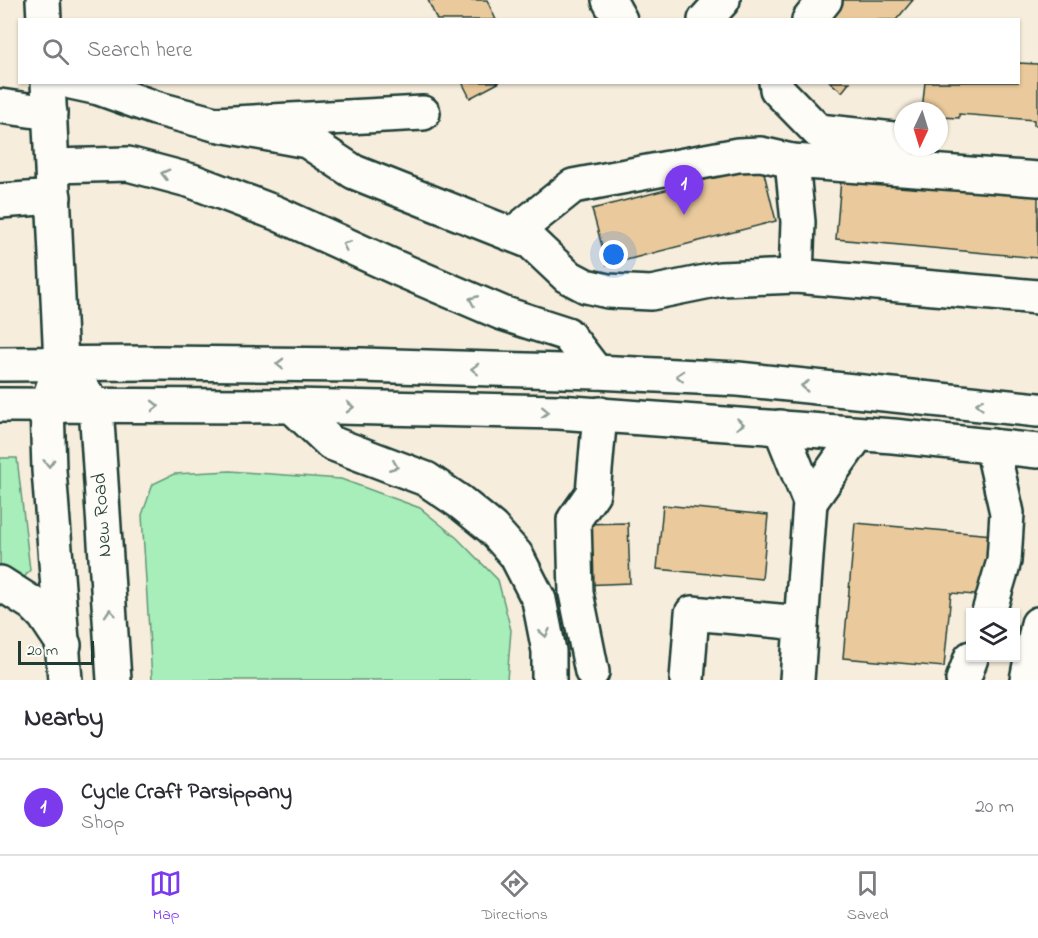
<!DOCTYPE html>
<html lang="en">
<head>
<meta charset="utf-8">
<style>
	body { margin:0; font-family:"Indie Flower",sans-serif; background:#f2f2f3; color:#2b2b33 }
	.controls { position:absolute; right:18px; bottom:18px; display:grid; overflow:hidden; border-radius:0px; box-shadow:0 2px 4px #0004 }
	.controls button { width:54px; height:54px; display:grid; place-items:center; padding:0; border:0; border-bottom:2px solid #e1e1e2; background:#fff; color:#2b2b33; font:30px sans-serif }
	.compass { position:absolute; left:894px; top:102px; width:54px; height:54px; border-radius:50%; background:#fff; box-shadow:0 2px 4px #0004; rotate:184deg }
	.scale { position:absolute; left:18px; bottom:15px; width:76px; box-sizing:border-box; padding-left:6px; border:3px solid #1f3d34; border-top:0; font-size:16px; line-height:21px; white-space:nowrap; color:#1f3d34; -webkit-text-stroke:4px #fdfcf7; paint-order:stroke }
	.you { position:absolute; left:614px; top:255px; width:21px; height:21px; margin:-15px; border:4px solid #fff; border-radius:50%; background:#1a73e8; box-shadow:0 0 0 9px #1a73e833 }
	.badge { display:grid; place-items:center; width:39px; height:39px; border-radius:50%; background:#7c3aed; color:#fff; font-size:20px; font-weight:700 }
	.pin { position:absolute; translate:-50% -50px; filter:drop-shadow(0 2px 3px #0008) }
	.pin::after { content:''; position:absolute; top:32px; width:21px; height:18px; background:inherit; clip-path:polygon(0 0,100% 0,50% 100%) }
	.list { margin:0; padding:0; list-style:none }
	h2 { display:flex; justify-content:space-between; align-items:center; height:78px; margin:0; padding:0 24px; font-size:26px }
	h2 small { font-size:20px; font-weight:400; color:#7c7c81 }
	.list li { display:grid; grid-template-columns:39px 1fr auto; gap:18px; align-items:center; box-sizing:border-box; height:96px; padding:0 24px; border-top:2px solid #e1e1e2 }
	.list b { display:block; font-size:22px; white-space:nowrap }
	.list p { margin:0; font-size:20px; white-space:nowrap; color:#7c7c81 }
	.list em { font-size:20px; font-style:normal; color:#7c7c81 }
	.icon { flex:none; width:33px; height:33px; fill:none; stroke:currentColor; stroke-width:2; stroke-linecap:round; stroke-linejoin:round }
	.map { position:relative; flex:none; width:1038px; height:680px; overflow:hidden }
	.search { position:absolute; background:#fff; box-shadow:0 2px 4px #0004; left:18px; right:18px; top:18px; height:66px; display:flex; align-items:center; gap:15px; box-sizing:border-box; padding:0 21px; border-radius:0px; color:#7c7c81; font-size:22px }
	.sheet { height:174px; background:#fff }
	nav { display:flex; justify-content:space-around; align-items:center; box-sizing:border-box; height:84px; border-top:2px solid #e1e1e2; background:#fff; font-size:16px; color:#7c7c81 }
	nav a { display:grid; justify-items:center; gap:3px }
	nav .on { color:#7c3aed }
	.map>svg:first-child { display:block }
	.green { fill:#a7eeba; stroke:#639677; stroke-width:1.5 }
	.building { fill:#eaca9c; stroke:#1f3d34; stroke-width:1.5 }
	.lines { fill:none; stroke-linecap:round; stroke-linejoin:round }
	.minor-casing { stroke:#1f3d34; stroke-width:38 }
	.major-casing { stroke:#1f3d34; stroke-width:38 }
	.highway-casing { stroke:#1f3d34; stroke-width:38 }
	.minor { stroke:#fdfcf7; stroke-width:33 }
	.major { stroke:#fdfcf7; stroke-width:33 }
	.highway { stroke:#fdfcf7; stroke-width:33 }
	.oneway { stroke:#8e9c96 }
	.labels { text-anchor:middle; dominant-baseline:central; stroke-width:4.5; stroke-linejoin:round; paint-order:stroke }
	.street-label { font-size:20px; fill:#1f3d34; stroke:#fdfcf7 }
</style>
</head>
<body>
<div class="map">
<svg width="1038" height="680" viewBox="0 0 1038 680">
	<rect width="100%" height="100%" fill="#f7eddc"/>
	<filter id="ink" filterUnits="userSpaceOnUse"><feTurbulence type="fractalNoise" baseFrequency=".0167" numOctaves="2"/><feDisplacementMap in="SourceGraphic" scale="12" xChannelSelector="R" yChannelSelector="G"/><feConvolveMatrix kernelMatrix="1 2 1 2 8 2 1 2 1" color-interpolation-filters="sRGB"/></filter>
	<g filter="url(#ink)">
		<g class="green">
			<polygon points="0,458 17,458 30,570 23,579 0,566"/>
			<polygon points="230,471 341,479 420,508 457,538 498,580 511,630 507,680 152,680 142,515 153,484 174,474"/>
		</g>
		<g class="building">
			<polygon points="428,0 487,0 496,20 437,20"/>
			<polygon points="843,0 913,0 896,20 826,20"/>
			<polygon points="1018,63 1038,64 1038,125 1034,125 1034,120 959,114 959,118 939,117 939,111 922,111 925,82 1018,82"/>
			<polygon points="462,82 500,82 470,98"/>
			<polygon points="830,82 850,82 842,92"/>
			<polygon points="762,165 776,221 607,265 592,209"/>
			<polygon points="842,167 1038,186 1038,258 836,239"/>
			<polygon points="663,505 768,515 762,579 657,569"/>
			<polygon points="628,523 630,583 580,585 578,524"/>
			<polygon points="855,523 993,535 987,596 951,593 944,667 843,658"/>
		</g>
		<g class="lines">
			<defs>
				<g id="minor">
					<polyline points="609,0 620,20"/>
					<polyline points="705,20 723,0"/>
					<polyline points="809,20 825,0"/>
					<polyline points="71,82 99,88 155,108 215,124 423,113"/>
					<polyline points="776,82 777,89 818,131 903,140"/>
					<polyline points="0,106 50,113"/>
					<polyline points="215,124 307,141 354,172 531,242 567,276 586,286 608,291 651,293 720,279 796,276 1038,297"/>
					<polyline points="792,161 1038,179"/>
					<polyline points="0,201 54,197"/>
					<polyline points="513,234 573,186 738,155 761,154 792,161 798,222 796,276"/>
					<polyline points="780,427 810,502 797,680"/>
					<polyline points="810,502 858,434"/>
					<polyline points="989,612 1004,561 1007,513 992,446"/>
					<polyline points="592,672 576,593 574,520 593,493 600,414"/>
					<polyline points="687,680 692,613 801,623"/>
					<polyline points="963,680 971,658"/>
					<polyline points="1027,680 1038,624"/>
				</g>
				<g id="major">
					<polyline points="43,0 44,20"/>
					<polyline points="48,82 61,363 47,405 49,470 65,680"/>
					<polyline points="61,363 96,406 114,680"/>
				</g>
				<g id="highway">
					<polyline points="53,166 128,164 192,181 276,213 399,269 502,313 567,334 596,372"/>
					<polyline points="0,364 157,363 362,365 596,372 738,379 1038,410"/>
					<polyline points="0,405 292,406 558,412 893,436 1038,451"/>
					<polyline points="292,406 331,443 426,479 460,502 492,528 516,555 539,600 549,651 549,680"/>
					<polyline points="0,583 33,604 44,615 64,645"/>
				</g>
			</defs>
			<use href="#minor" class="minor-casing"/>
			<use href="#major" class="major-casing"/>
			<use href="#highway" class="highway-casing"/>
			<use href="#minor" class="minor"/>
			<use href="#major" class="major"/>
			<use href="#highway" class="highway"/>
		</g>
		<defs><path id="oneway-chevron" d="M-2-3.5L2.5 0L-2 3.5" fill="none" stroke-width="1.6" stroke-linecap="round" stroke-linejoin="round" transform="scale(1.5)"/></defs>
		<g class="oneway">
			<use href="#oneway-chevron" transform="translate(165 174) rotate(-165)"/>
			<use href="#oneway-chevron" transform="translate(346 245) rotate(-156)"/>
			<use href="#oneway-chevron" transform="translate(473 300) rotate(-157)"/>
			<use href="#oneway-chevron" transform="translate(280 364) rotate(-179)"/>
			<use href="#oneway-chevron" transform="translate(475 369) rotate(-178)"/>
			<use href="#oneway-chevron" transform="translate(680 376) rotate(-177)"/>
			<use href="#oneway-chevron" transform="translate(805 386) rotate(-174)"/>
			<use href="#oneway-chevron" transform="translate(980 404) rotate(-174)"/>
			<use href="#oneway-chevron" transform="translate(155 406)"/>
			<use href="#oneway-chevron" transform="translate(350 407) rotate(1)"/>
			<use href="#oneway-chevron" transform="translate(545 412) rotate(2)"/>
			<use href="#oneway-chevron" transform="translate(740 424) rotate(4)"/>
			<use href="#oneway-chevron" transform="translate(49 463) rotate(88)"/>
			<use href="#oneway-chevron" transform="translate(394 466) rotate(22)"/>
			<use href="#oneway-chevron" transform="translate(110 613) rotate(-94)"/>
			<use href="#oneway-chevron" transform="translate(545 633) rotate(79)"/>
		</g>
	</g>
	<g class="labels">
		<g class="street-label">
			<text transform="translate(103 515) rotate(-94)">New Road</text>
		</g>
	</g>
</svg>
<div class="controls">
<button><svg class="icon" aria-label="layers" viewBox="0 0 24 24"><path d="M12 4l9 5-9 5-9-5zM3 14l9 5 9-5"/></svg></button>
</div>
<svg class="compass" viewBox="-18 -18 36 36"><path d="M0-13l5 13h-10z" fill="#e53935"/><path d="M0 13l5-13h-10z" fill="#7c7c81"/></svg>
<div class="scale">20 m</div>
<div class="you"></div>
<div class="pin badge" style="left:684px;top:215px">1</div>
<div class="search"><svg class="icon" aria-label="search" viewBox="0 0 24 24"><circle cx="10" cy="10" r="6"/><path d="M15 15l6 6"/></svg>Search here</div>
</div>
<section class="sheet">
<h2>Nearby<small></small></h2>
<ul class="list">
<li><span class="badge">1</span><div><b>Cycle Craft Parsippany</b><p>Shop</p></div><em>20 m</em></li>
</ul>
</section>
<nav>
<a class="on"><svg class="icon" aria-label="map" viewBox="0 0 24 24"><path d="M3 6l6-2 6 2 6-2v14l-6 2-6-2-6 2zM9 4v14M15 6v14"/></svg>Map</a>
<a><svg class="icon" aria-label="directions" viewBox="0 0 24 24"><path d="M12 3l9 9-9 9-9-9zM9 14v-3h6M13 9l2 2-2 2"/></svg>Directions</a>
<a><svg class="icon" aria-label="saved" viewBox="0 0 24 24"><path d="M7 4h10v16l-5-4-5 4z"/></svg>Saved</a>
</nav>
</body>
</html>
